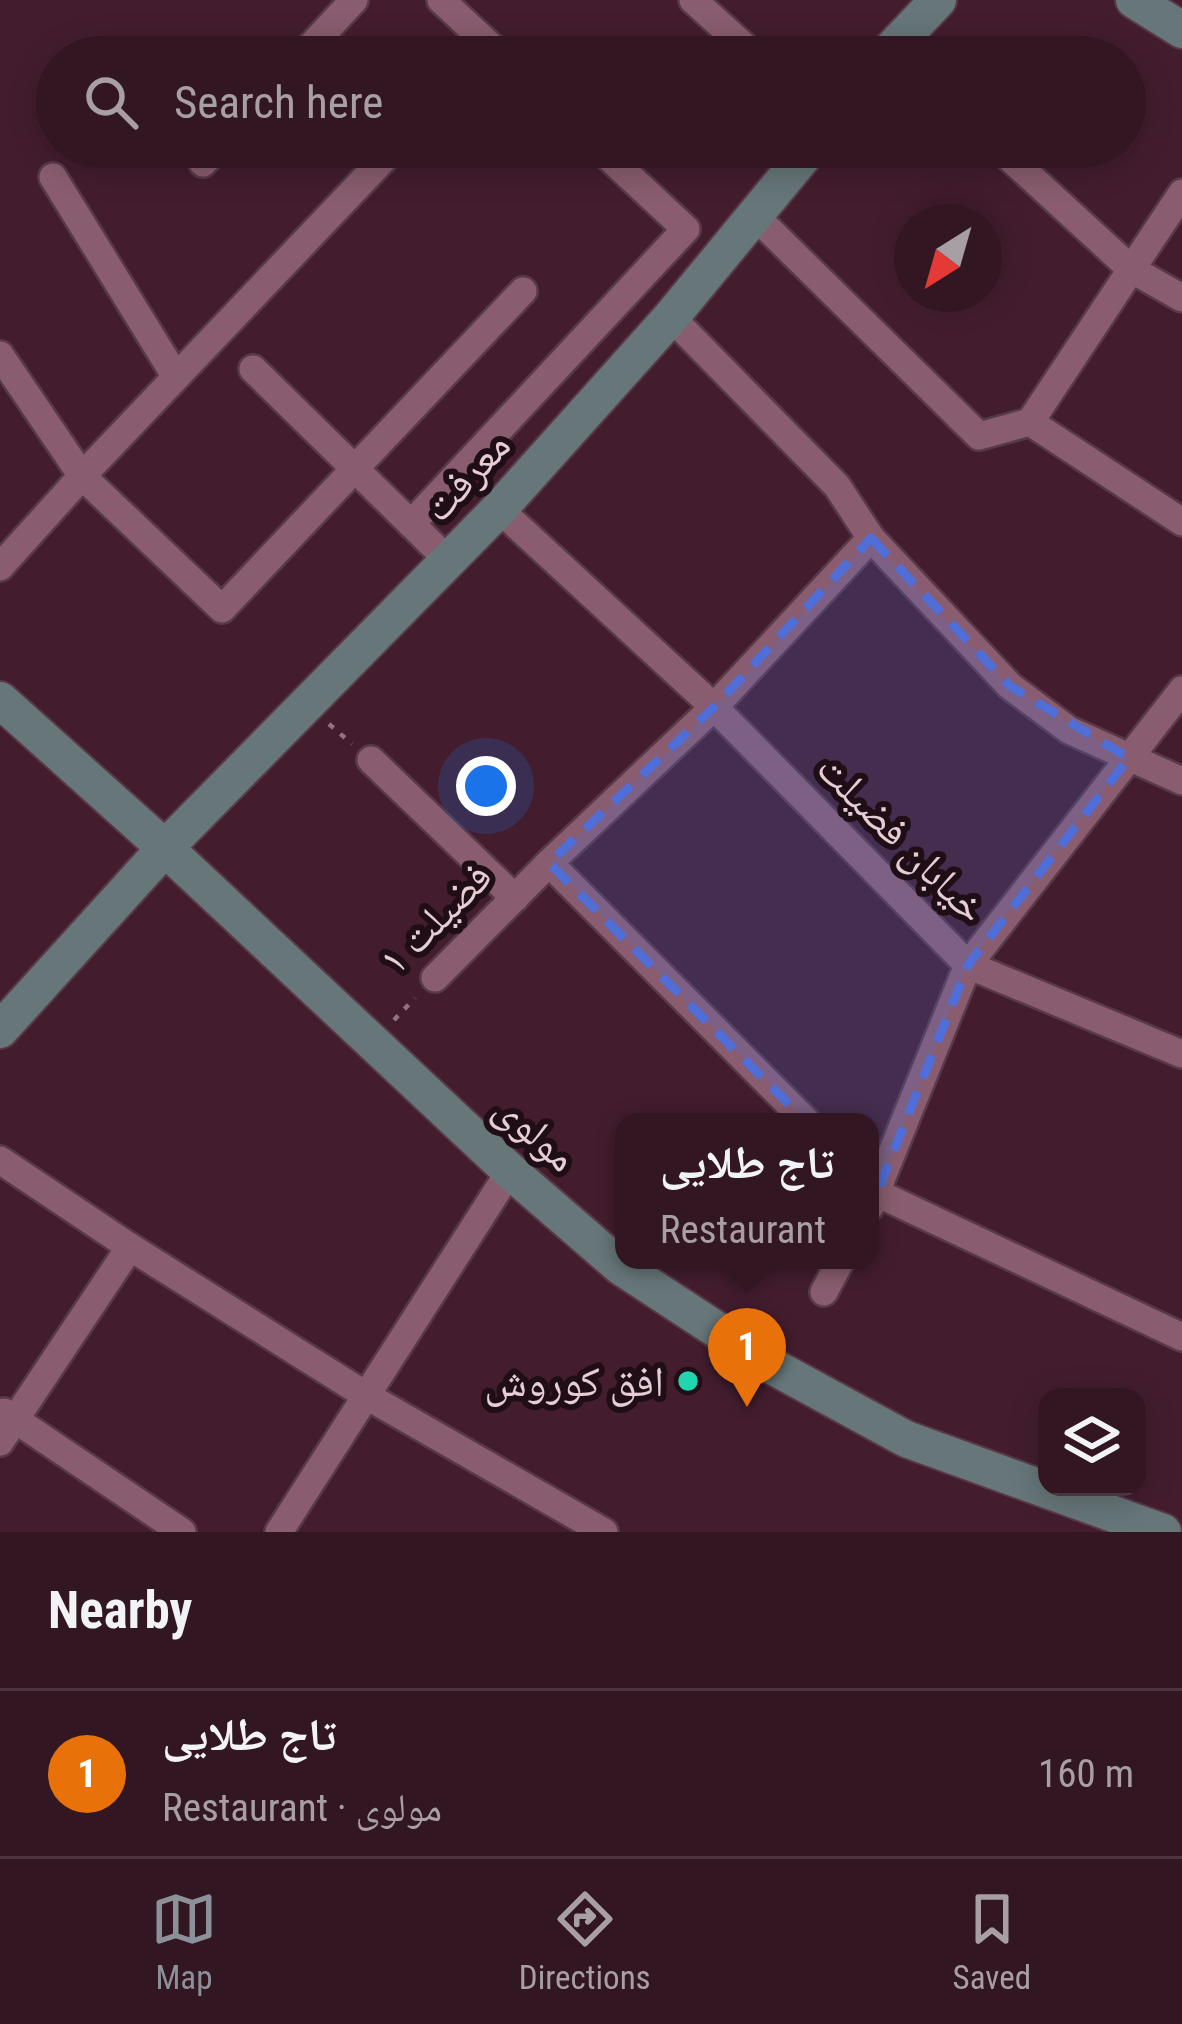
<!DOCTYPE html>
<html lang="en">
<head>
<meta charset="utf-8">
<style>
	body { margin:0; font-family:"Roboto Condensed","Noto Naskh Arabic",sans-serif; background:#3a1f2a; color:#f1f3f6 }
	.controls { position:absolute; right:36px; bottom:36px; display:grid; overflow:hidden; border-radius:24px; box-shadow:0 6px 30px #0003 }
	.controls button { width:108px; height:108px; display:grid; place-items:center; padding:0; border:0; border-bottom:3px solid #4d3540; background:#321622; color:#f1f3f6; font:60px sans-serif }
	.compass { position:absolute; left:894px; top:204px; width:108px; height:108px; border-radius:50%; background:#321622; box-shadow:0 6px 30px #0003; rotate:217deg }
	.you { position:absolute; left:486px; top:786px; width:42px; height:42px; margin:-30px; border:9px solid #fff; border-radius:50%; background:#1a73e8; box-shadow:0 0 0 18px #1a73e833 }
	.badge { display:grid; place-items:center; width:78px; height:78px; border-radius:50%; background:#8c9099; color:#fff; font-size:39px; font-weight:700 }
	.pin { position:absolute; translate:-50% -99px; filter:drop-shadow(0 3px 6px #0008) }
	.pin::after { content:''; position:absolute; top:63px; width:42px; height:36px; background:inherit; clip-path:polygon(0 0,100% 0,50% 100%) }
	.popup { position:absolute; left:615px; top:1113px; width:264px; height:156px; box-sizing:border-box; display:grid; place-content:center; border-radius:24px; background:#321622; filter:drop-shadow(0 3px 9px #0005); font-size:39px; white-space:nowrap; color:#a89fa5 }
	.popup b { font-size:45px; color:#f1f3f6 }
	.popup::after { content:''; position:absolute; left:50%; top:100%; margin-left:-24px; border:24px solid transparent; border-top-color:#321622 }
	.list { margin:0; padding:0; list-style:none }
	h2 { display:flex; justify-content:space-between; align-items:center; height:156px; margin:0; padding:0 48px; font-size:51px }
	h2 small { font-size:39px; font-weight:400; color:#a89fa5 }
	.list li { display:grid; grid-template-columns:78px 1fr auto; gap:36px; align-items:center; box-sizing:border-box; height:168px; padding:0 48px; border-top:3px solid #4d3540 }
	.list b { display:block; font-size:45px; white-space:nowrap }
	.list p { margin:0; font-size:39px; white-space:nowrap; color:#a89fa5 }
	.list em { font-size:39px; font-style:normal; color:#a89fa5 }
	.icon { flex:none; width:66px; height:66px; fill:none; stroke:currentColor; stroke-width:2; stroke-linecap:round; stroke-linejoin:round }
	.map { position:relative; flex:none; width:1182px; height:1532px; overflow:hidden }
	.search { position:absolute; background:#321622; box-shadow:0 6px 30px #0003; left:36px; right:36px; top:36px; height:132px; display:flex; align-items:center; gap:30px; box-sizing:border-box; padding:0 42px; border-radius:66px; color:#a89fa5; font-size:45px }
	.sheet { height:324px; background:#321622 }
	nav { display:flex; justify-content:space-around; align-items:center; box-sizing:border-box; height:168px; border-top:3px solid #4d3540; background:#321622; font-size:33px; color:#a89fa5 }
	nav a { display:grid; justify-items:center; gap:6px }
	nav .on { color:#8c9099 }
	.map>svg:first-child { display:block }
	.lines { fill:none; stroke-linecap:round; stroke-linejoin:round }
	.street-casing { stroke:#583948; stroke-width:32 }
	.secondary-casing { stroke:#583948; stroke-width:40 }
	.path { stroke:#92727f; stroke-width:4.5; stroke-dasharray:6 9; stroke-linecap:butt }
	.street { stroke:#895d6f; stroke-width:27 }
	.secondary { stroke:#677679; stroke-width:36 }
	.marked { fill:#4f6ed7; fill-opacity:0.2; stroke:#4f6ed7; stroke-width:9; stroke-dasharray:24 15; stroke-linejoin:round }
	.poi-dot { fill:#23d5af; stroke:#1f0e15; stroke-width:4.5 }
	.labels { text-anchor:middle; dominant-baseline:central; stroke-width:12; stroke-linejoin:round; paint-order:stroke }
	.street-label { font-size:42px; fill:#e5ccd5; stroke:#1f0e15 }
	.poi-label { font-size:42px; fill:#e5ccd5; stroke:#1f0e15; text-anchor:end }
</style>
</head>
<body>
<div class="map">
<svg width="1182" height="1532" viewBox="0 0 1182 1532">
	<rect width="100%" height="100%" fill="#431d2e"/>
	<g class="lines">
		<defs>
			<g id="street">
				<polyline points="441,0 502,57"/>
				<polyline points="693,0 756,57"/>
				<polyline points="301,57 354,0"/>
				<polyline points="998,147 1131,269 1182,298"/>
				<polyline points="203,163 218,147"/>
				<polyline points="53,177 176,377"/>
				<polyline points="755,216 979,436 1030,422"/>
				<polyline points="671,317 837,486 871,538 1010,686 1069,730 1182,781"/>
				<polyline points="0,355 82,476 395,147"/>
				<polyline points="253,369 449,561"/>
				<polyline points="1030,422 1182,193"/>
				<polyline points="1030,422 1182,522"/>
				<polyline points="499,509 714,707 968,965 1182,1054"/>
				<polyline points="411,524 686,229 598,147"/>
				<polyline points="0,567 82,476 222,609 523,291"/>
				<polyline points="371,760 515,898"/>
				<polyline points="549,863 807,1122"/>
				<polyline points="435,978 549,863 714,707 871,538"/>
				<polyline points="0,1160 130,1247 367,1396 604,1532"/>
				<polyline points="870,1186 877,1193 1182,1337"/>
				<polyline points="870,1207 968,965 1182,690"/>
				<polyline points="824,1292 841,1260"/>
				<polyline points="4,1412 182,1532"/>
				<polyline points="0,1442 130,1247"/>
				<polyline points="279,1532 510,1171"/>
			</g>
			<g id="secondary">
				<polyline points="1134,0 1182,30"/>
				<polyline points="884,57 938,0"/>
				<polyline points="0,700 165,848 510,1171 621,1267 772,1366 906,1439 1163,1532"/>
				<polyline points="0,1030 165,848 499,509 671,317 811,147"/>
			</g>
		</defs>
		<use href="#street" class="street-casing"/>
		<use href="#secondary" class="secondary-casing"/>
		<g class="path">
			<polyline points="329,724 352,744"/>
			<polyline points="394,1020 415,998"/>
		</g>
		<use href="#street" class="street"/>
		<use href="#secondary" class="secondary"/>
	</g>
	<path class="marked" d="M871 538 1010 686 1129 758 968 965 877 1193 549 863 714 707Z"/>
	<circle class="poi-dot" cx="688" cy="1381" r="12"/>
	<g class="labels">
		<g class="street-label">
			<text transform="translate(466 476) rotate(-47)">معرفت</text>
			<text transform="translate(902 838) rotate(45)">خیابان فضیلت</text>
			<text transform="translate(435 918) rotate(-45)">فضیلت ۱</text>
			<text transform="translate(536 1132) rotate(42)">مولوی</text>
		</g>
		<g class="poi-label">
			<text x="664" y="1381">افق کوروش</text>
		</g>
	</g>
</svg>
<div class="controls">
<button><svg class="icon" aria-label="layers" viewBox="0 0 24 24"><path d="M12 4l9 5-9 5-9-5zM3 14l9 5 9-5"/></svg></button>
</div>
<svg class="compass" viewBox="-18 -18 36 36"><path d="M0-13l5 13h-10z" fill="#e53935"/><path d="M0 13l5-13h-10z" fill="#a89fa5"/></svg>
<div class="you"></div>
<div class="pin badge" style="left:747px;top:1407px;background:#e8710a">1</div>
<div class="popup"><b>تاج طلایی</b>Restaurant</div>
<div class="search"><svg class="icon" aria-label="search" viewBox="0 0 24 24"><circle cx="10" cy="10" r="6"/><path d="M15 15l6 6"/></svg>Search here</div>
</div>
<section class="sheet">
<h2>Nearby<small></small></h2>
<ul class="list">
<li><span class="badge" style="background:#e8710a">1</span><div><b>تاج طلایی</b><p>Restaurant · مولوی</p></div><em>160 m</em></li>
</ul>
</section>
<nav>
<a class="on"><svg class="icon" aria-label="map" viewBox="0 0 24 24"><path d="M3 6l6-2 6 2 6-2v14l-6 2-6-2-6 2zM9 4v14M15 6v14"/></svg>Map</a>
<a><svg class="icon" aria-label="directions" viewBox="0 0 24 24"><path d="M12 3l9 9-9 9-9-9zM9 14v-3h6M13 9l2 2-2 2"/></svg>Directions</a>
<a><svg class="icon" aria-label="saved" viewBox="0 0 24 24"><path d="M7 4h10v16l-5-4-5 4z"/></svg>Saved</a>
</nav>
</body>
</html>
